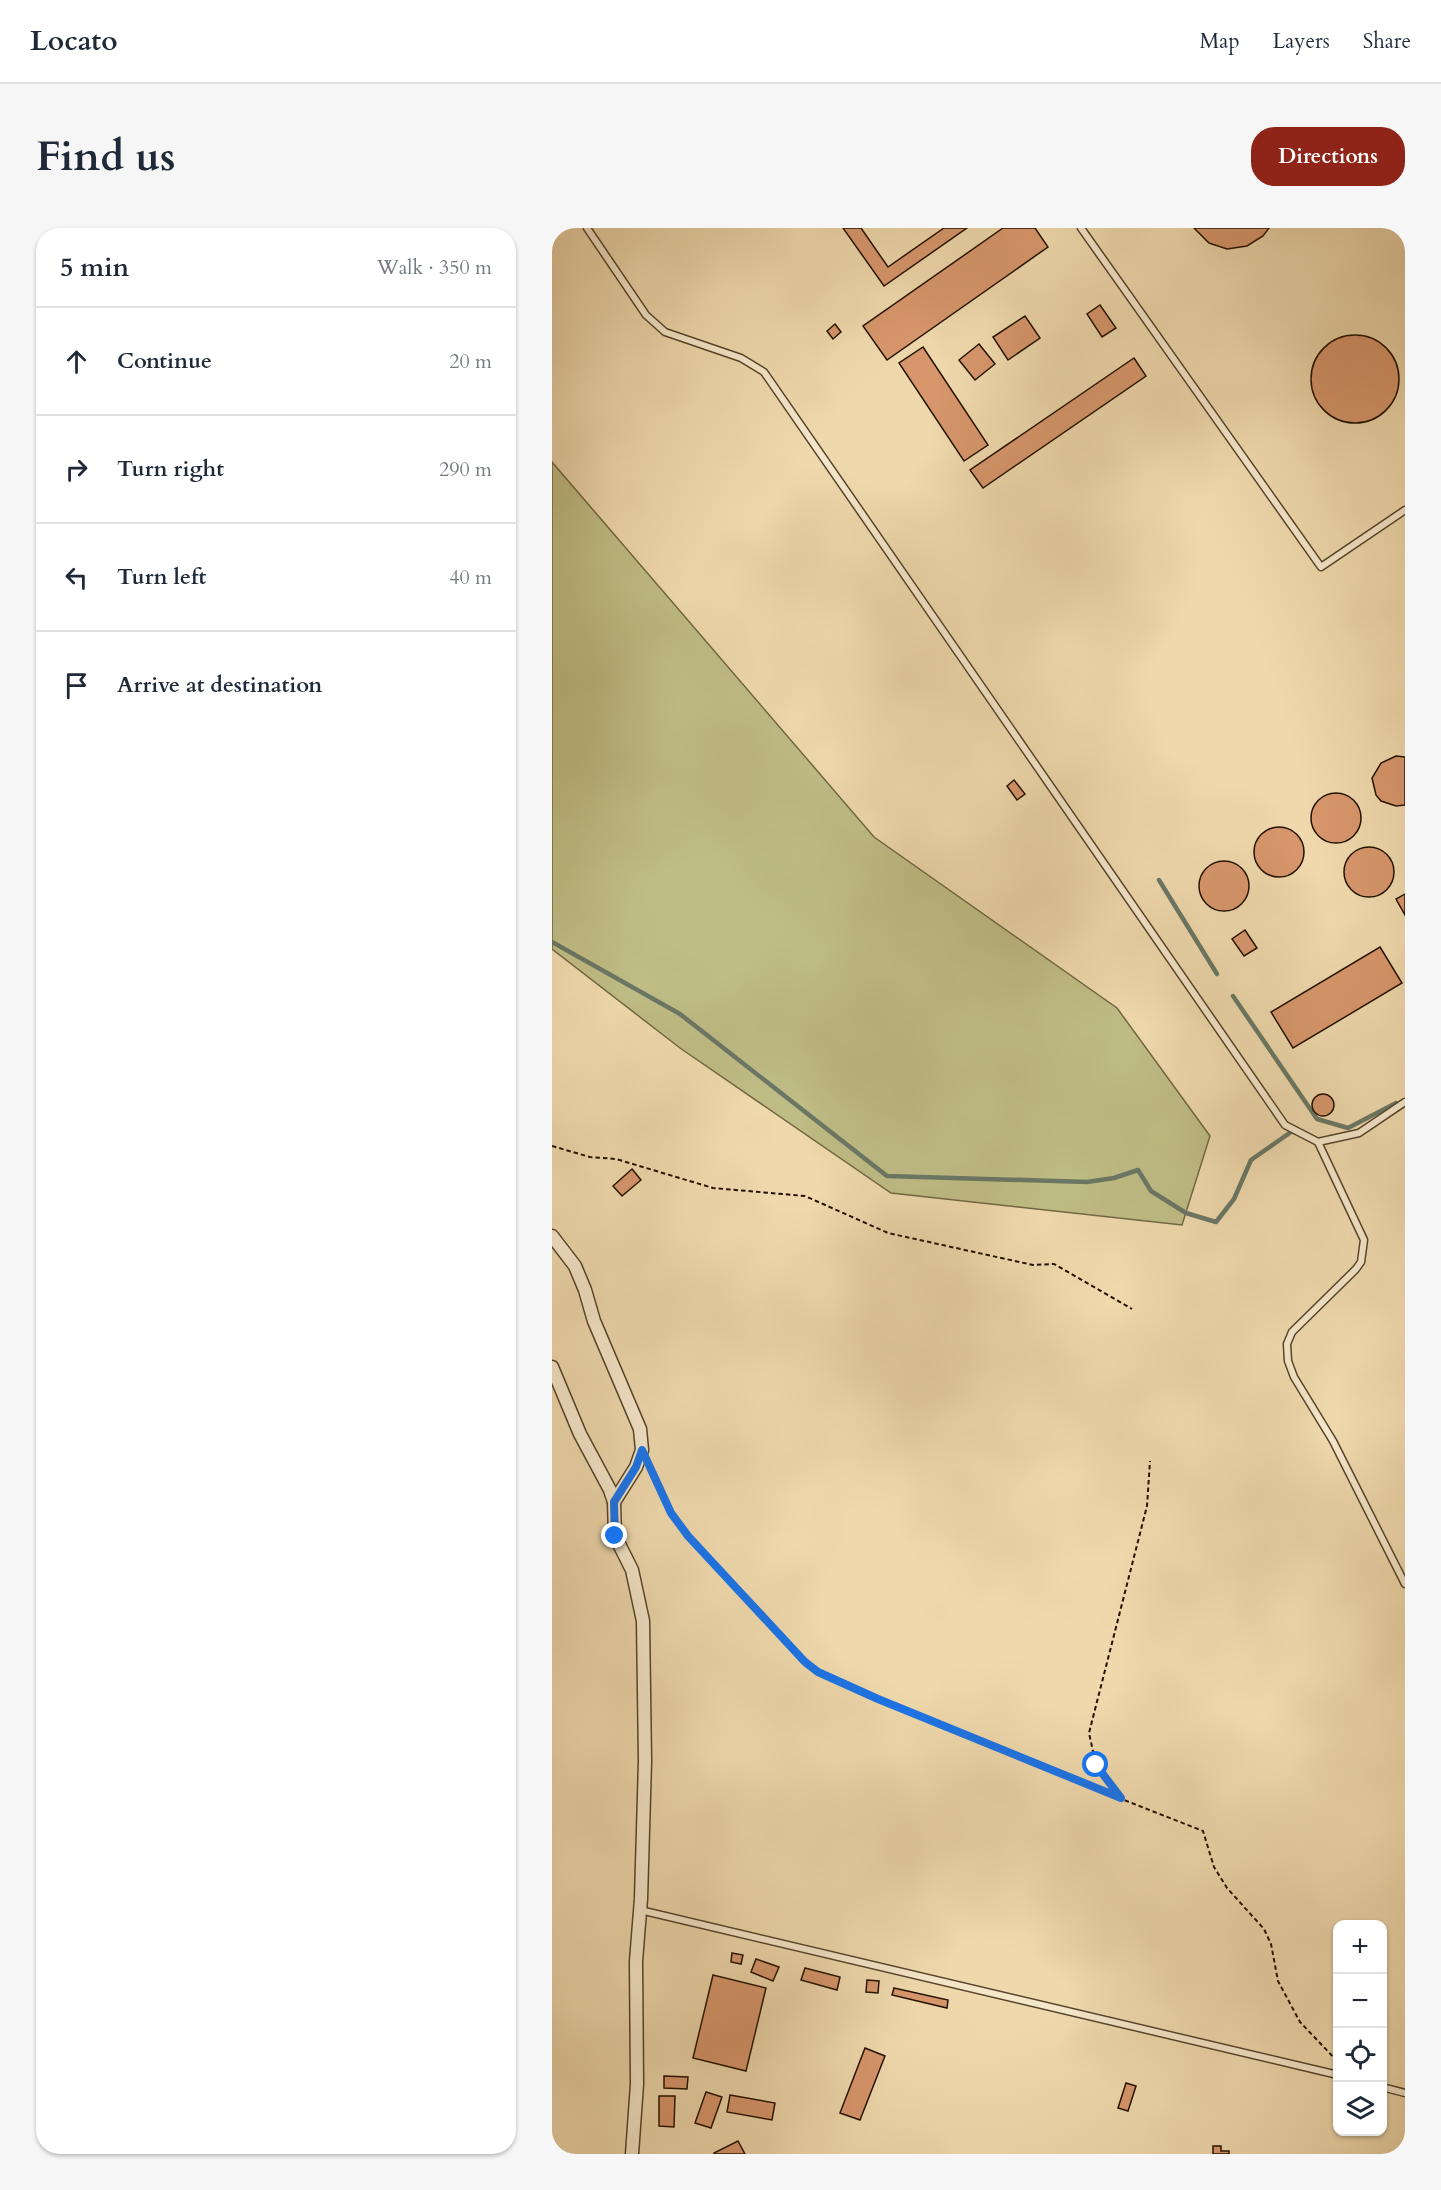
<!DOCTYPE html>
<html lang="en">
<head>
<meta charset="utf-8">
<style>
	body { margin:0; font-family:Cardo,serif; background:#f6f6f7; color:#1f2937 }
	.controls { position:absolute; right:18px; bottom:18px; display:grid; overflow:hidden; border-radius:12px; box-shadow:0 2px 4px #0004 }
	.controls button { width:54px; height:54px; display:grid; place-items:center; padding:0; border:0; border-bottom:2px solid #e0e1e3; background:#fff; color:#1f2937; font:30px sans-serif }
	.stop { position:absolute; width:18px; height:18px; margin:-14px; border:4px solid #1a73e8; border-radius:50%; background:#fff }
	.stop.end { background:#1a73e8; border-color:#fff; box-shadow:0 2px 6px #0008 }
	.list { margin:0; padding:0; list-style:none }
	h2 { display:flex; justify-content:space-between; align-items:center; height:78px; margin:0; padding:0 24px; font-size:26px }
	h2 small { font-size:20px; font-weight:400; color:#747a83 }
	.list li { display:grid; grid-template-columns:39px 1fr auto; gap:18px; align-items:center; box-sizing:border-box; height:108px; padding:0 24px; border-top:2px solid #e0e1e3 }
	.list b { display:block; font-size:22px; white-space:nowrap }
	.list em { font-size:20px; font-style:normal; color:#747a83 }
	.icon { flex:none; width:33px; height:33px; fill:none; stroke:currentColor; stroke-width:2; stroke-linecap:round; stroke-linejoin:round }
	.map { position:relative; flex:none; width:853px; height:1926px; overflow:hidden; border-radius:24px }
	header { display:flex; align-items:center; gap:36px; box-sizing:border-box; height:84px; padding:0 30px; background:#fff; border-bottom:2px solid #e0e1e3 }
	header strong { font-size:28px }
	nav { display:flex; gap:33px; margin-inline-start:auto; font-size:21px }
	.intro { display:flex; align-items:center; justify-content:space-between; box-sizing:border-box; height:144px; padding:0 36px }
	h1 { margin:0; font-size:42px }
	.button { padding:15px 27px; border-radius:24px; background:#8f2418; color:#fff; font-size:21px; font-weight:700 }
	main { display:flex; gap:36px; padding:0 36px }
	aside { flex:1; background:#fff; border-radius:24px; box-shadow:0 2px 4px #0004 }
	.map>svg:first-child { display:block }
	.green { fill:#bfbc85; stroke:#716742; stroke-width:1.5 }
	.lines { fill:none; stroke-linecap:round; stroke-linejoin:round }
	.stream { stroke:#6a7765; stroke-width:4.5 }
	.building { fill:#d7966c; stroke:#231200; stroke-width:1.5 }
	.lane-casing { stroke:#56442b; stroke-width:9 }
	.street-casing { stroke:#56442b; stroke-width:15 }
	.path { stroke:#231200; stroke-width:2; stroke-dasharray:4.5 3; stroke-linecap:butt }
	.lane { stroke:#f4e6c9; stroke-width:6 }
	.street { stroke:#f4e6c9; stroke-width:12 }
	.route { stroke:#1a73e8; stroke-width:8 }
</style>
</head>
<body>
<header>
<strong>Locato</strong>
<nav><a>Map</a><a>Layers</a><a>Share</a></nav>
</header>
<div class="intro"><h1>Find us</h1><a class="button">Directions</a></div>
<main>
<aside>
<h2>5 min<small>Walk · 350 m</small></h2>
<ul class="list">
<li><svg class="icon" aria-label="ahead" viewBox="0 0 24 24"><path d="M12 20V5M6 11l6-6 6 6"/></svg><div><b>Continue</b></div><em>20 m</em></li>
<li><svg class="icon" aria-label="right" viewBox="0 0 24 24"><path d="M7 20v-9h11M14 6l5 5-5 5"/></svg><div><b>Turn right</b></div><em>290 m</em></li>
<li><svg class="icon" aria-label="left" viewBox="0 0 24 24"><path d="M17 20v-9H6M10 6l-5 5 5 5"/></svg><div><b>Turn left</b></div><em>40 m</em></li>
<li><svg class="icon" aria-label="arrive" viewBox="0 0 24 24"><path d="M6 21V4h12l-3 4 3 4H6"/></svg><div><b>Arrive at destination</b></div></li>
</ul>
</aside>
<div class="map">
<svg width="853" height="1926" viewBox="0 0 853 1926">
	<rect width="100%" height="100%" fill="#eed8ac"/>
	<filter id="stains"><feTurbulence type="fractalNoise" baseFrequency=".00333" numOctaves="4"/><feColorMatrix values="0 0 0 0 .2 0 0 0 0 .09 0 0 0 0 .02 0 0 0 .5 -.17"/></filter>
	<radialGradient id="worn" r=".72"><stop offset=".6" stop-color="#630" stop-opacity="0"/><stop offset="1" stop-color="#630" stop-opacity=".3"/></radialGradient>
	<polygon class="green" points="0,234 322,609 565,780 658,908 630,997 339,965 128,820 0,721"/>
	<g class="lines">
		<g class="stream">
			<polyline points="607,652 665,746"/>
			<polyline points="0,714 128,786 335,948 535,954 562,950 586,942 599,963 634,985 664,994 682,971 699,932 739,904"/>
			<polyline points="681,768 765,891 796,900 844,875"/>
		</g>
	</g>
	<g class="building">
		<polygon points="291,0 309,0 336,39 392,0 415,0 332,58"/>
		<polygon points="451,0 483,0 496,19 335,132 311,98"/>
		<polygon points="642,0 717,0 711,8 695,18 675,21 657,15"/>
		<polygon points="548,77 564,100 550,109 535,86"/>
		<polygon points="473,88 488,110 456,132 441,109"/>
		<polygon points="283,96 289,104 281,111 275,103"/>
		<circle cx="803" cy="151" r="44"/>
		<polygon points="427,116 443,136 423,152 407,132"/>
		<polygon points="371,119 436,217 412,233 347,135"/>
		<polygon points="582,130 594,148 431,260 418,242"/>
		<polygon points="844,528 853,529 853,577 844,578 829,573 824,567 820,550 829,535"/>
		<polygon points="462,552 473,566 465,572 455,558"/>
		<circle cx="784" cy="590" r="25"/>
		<circle cx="727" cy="624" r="25"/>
		<circle cx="817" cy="644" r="25"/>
		<circle cx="672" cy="658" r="25"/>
		<polygon points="853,666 853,687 844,671"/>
		<polygon points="693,702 705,720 692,728 680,711"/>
		<polygon points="828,719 850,755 741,820 719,784"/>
		<circle cx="771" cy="877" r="11"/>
		<polygon points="80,941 89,952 70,968 61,958"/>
		<polygon points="180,1725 191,1727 189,1736 179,1734"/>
		<polygon points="204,1731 227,1739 221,1753 199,1744"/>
		<polygon points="253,1740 288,1749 285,1762 249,1752"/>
		<polygon points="161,1747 214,1760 194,1843 141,1830"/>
		<polygon points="315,1752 327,1753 326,1765 314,1764"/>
		<polygon points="342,1760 396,1772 395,1780 340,1767"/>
		<polygon points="313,1820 333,1828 308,1892 288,1885"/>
		<polygon points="112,1848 136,1849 135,1861 112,1860"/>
		<polygon points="574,1855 584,1858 576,1883 566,1880"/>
		<polygon points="154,1864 170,1869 159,1900 143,1895"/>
		<polygon points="178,1867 223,1875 220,1892 175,1884"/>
		<polygon points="107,1868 123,1868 122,1899 107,1898"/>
		<polygon points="186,1913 193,1926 162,1926 162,1925"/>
		<polygon points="661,1918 669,1918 669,1923 677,1923 677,1926 661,1926"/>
	</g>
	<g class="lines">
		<defs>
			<g id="lane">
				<polyline points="35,0 94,87 113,104 189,130 212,144 733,897 766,914 807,905 853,874"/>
				<polyline points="529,0 769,339 853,282"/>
				<polyline points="766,914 812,1012 809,1034 804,1041 740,1104 735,1116 736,1133 742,1149 781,1213 853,1356"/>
				<polyline points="88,1682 786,1847"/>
				<polyline points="830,1859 853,1865"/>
			</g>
			<g id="street">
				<polyline points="0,1008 23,1038 33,1062 42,1093 88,1201 90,1222 84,1239 62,1274"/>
				<polyline points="0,1139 28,1206 58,1262 62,1274 63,1308 80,1342 91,1393 93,1533 89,1671 84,1733 85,1856 80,1926"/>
			</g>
		</defs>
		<use href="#lane" class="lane-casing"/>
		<use href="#street" class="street-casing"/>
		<g class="path">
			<polyline points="0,918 38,929 64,931 161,960 253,968 336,1005 481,1037 502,1036 580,1081"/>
			<polyline points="98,1239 119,1285 136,1308 188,1362 222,1403 266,1444 455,1526 651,1603 662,1639 675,1660 712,1701 719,1716 726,1753 748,1794 786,1834"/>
			<polyline points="569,1570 544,1537 537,1505 595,1278 598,1233"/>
		</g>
		<use href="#lane" class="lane"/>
		<use href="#street" class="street"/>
	</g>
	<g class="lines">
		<polyline class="route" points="63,1308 62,1274 84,1239 90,1222 119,1285 136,1308 253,1434 266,1444 326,1471 569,1570 544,1537"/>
	</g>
	<rect width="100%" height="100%" filter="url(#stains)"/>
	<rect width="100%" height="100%" fill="url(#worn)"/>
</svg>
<div class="controls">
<button>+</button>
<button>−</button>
<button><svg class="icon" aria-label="locate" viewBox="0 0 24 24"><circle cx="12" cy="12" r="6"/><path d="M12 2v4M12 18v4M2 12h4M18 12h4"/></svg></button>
<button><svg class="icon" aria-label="layers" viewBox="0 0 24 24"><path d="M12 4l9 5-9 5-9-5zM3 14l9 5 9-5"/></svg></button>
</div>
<div class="stop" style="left:544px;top:1537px"></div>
<div class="stop end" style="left:63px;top:1308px"></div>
</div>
</main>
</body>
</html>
